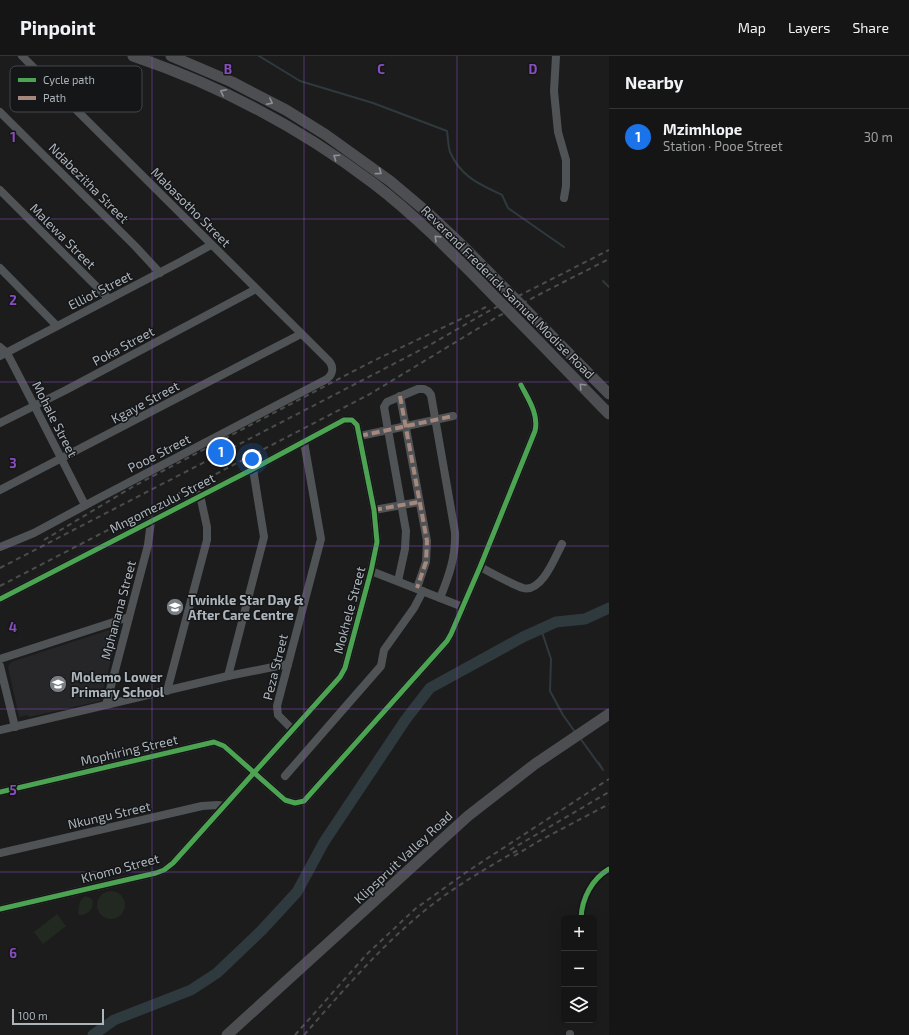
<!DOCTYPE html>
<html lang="en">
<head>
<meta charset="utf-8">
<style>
	body { margin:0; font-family:"Exo 2",sans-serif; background:#1e1e1e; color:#f1f3f6 }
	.controls { position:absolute; right:12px; bottom:12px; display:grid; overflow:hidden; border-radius:6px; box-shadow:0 4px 16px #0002 }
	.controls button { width:36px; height:36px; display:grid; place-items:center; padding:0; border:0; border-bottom:1px solid #343434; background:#151515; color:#f1f3f6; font:20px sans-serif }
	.scale { position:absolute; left:12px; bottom:10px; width:92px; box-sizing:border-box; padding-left:4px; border:2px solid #adb5bc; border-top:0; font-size:11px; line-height:14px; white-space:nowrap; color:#adb5bc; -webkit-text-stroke:3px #151618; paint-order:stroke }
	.you { position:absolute; left:252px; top:403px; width:14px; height:14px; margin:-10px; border:3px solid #fff; border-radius:50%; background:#1a73e8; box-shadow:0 0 0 6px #1a73e833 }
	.badge { display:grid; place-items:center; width:26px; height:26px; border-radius:50%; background:#1a73e8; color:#fff; font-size:13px; font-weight:700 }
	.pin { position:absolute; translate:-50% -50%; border:2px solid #fff; box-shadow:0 1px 4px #0006 }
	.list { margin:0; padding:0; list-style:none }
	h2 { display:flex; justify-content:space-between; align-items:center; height:52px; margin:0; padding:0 16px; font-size:17px }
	h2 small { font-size:13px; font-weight:400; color:#9d9fa0 }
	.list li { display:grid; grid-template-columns:26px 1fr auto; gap:12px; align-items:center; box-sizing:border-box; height:56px; padding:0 16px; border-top:1px solid #343434 }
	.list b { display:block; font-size:15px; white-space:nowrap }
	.list p { margin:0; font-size:13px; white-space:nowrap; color:#9d9fa0 }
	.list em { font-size:13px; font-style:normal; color:#9d9fa0 }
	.icon { flex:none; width:22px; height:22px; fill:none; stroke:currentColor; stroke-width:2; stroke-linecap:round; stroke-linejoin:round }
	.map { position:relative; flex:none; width:609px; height:979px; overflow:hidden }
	header { display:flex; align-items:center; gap:24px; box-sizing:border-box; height:56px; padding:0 20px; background:#151515; border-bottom:1px solid #343434 }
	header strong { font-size:19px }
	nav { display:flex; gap:22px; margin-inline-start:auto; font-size:14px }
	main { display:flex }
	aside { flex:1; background:#151515 }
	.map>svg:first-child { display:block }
	.built { fill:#262628 }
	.green { fill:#222921 }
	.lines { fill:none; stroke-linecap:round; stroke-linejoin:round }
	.stream { stroke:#2e3a3e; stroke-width:2 }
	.river { stroke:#2e3a3e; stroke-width:11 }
	.minor { stroke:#505355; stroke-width:8 }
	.major { stroke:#4d4e51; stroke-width:11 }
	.rail { stroke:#4b4d4d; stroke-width:2; stroke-dasharray:5 4; stroke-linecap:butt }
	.quiet { stroke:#a5887d; stroke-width:4; stroke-dasharray:8 4; stroke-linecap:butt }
	.cycleway-casing { stroke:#151618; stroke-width:8 }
	.cycleway { stroke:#4ca352; stroke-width:5 }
	.oneway { stroke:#8b9197 }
	.grid { fill:none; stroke:#884ebe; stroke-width:1; stroke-opacity:0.55 }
	.labels { text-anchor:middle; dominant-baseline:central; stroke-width:3; stroke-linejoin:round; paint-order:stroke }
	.street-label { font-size:13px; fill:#adb5bc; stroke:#151618 }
	.poi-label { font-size:13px; font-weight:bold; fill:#adb5bc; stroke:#151618; text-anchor:start }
	.key { fill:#151618; stroke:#434649; stroke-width:1 }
	.key-label { font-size:11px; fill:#adb5bc }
	.grid-label { font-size:13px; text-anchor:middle; font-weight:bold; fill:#884ebe; stroke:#151618; stroke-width:3; stroke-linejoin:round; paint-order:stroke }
</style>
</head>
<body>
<header>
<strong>Pinpoint</strong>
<nav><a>Map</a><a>Layers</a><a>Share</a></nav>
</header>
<main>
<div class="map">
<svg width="609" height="979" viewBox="0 0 609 979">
	<rect width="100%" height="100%" fill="#1c1c1c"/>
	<polygon class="built" points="115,572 119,575 100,645 29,661 28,659 19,661 8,611 11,606"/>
	<g class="green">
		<circle cx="111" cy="849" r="14"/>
		<path d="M86 840 92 843C95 851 89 859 80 859L78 857C80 850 78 843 86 840Z"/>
		<polygon points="57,858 66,870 43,888 34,876"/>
	</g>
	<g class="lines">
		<g class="stream">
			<path d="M259 0 300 25 373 47 447 75C448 81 448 90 450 96 461 121 479 128 502 139L508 152 564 191"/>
			<polyline points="603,225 609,231"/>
			<polyline points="541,573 551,603 550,635 563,659 575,676"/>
			<polyline points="580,682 603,714 599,707"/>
		</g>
		<polyline class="river" points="93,979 114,964 191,934 217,917 262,874 297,836 324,786 406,663 430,632 523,581 556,566 585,563 609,552"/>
		<g class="minor">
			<polyline points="556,0 554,35 558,76 566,104 566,130 564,142"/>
			<polyline points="0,56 135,190 160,217"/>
			<polyline points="0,134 109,243"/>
			<polyline points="0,212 57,270"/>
			<polyline points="0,291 7,297 34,349 85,449"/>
			<polyline points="0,300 180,206 211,189"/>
			<polyline points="400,340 427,485 426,506 417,532"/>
			<polyline points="0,367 66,334 256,233"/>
			<polyline points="360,380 453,360"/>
			<polyline points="0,434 301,278"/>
			<polyline points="374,454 419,446"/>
			<path d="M0 491 34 477 99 442 327 323C333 318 334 311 329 305L22 0"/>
			<path d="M480 511C492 517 511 528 523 532 542 537 555 501 562 488"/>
			<polyline points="371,515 463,551"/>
			<path d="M398 525 405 493 406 475 384 351 387 346 418 333H424L428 335 431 339 455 476C456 500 449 520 440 542"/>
			<polyline points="0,543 253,413 344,364 352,364 357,369 374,454 377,486 371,515 350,593 345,612 340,621 173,807 164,814 156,817 0,853"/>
			<polyline points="0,603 129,561"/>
			<polyline points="0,610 15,671"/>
			<polyline points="228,620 264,481 253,413"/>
			<polyline points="167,635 207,484 207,471 200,439"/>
			<polyline points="106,649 148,489 151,465"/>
			<polyline points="0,674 228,620 288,608"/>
			<polyline points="293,674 278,659 277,650 321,483 304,386"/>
			<polyline points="285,720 381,610 384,594 414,552 423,535"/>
			<path d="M0 736 214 686 224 690 285 744 295 747 304 745 447 585 451 578 480 511 535 375C539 358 528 343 521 329"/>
			<polyline points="0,797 202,750 218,749 224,750"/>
			<polyline points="570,978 570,979"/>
		</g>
		<g class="major">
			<path d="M133 0C219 29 300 72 373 127 419 162 459 204 499 245 536 282 572 320 609 358"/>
			<polyline points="171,0 232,26 286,54 326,79 390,125 428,157 464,191 609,338"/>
			<polyline points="227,979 468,760 535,708 609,658"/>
		</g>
		<g class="rail">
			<polyline points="44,484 134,430 373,305 486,251"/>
			<polyline points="0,512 334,339 428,290 489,255 609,194"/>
			<polyline points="0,530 370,338 497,261 542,237 609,203"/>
			<polyline points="510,794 609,736"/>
			<polyline points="514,800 539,785 609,748"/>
			<polyline points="295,979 367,898 415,853 468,815 609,723"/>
			<path d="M304 979C342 936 379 892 423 856 452 832 485 813 518 794"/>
		</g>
		<g class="quiet">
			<polyline points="400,340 427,485 426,506 417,532"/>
			<polyline points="360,380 453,360"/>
			<polyline points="374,454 419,446"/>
		</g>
		<defs>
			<g id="cycleway">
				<polyline points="0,543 253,413 344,364 352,364 357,369 374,454 377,486 371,515 350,593 345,612 340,621 173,807 164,814 156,817 0,853"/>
				<path d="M0 736 214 686 224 690 285 744 295 747 304 745 447 585 451 578 480 511 535 375C539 358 528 343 521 329"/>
				<path d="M581 862C582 842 592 823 609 813"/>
			</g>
		</defs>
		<use href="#cycleway" class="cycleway-casing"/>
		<use href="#cycleway" class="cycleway"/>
	</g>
	<defs><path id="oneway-chevron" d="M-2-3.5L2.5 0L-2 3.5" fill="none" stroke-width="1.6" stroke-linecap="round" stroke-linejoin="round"/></defs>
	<g class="oneway">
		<use href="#oneway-chevron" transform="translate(223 36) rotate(-154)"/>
		<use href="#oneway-chevron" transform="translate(270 46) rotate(27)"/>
		<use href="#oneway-chevron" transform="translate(336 101) rotate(-146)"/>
		<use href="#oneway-chevron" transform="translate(379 116) rotate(37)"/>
		<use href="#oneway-chevron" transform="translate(437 182) rotate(-136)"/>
		<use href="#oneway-chevron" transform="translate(582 330) rotate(-134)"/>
	</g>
	<path class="grid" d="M152 0V979M304 0V979M457 0V979M0 163H609M0 326H609M0 490H609M0 653H609M0 816H609"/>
	<defs>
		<symbol id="school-disc" viewBox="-11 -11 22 22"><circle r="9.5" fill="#7a7f84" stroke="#151618"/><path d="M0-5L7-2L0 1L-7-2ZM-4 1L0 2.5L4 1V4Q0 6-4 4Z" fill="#fff"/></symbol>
	</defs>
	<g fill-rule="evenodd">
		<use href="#school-disc" x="165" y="541" width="20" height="20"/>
		<use href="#school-disc" x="48" y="618" width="20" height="20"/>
	</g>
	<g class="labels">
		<g class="street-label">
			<text transform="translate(89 127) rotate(45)">Ndabezitha Street</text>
			<text transform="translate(191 151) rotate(45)">Mabasotho Street</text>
			<text transform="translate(63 180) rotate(45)">Malewa Street</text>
			<text transform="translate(100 234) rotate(-27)">Elliot Street</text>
			<text transform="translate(508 236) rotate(45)">Reverend Frederick Samuel Modise Road</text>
			<text transform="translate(123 290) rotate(-28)">Poka Street</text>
			<text transform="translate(145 346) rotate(-28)">Kgaye Street</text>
			<text transform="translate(55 363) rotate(63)">Mohale Street</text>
			<text transform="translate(159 397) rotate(-27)">Pooe Street</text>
			<text transform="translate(162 447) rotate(-27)">Mngomezulu Street</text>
			<text transform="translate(118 554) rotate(-75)">Mphanana Street</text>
			<text transform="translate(349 554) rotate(-75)">Mokhele Street</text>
			<text transform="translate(275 611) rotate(-76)">Peza Street</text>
			<text transform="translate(129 694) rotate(-13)">Mophiring Street</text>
			<text transform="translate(109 759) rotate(-13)">Nkungu Street</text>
			<text transform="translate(403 801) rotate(-43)">Klipspruit Valley Road</text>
			<text transform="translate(120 812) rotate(-15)">Khomo Street</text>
		</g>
		<g class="poi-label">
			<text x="188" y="544">Twinkle Star Day &amp;<tspan x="188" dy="15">After Care Centre</tspan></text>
			<text x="71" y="621">Molemo Lower<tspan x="71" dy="15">Primary School</tspan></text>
		</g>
	</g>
	<rect x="10" y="10" width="132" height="46" rx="6" class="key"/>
	<rect x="18" y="22" width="18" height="4" fill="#4ca352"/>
	<rect x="18" y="40" width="18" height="4" fill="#a5887d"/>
	<g class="key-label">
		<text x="43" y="28">Cycle path</text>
		<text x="43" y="46">Path</text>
	</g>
	<g class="grid-label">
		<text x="228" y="18">B</text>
		<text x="381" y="18">C</text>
		<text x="533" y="18">D</text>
		<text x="13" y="86">1</text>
		<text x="13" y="249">2</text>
		<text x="13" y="412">3</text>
		<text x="13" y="576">4</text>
		<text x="13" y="739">5</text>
		<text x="13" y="902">6</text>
	</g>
</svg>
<div class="controls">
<button>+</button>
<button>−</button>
<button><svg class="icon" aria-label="layers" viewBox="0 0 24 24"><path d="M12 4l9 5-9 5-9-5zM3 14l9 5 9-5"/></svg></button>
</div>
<div class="scale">100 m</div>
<div class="you"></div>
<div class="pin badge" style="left:221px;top:396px">1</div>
</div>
<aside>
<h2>Nearby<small></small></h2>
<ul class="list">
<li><span class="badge">1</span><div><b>Mzimhlope</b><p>Station · Pooe Street</p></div><em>30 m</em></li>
</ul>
</aside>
</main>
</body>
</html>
